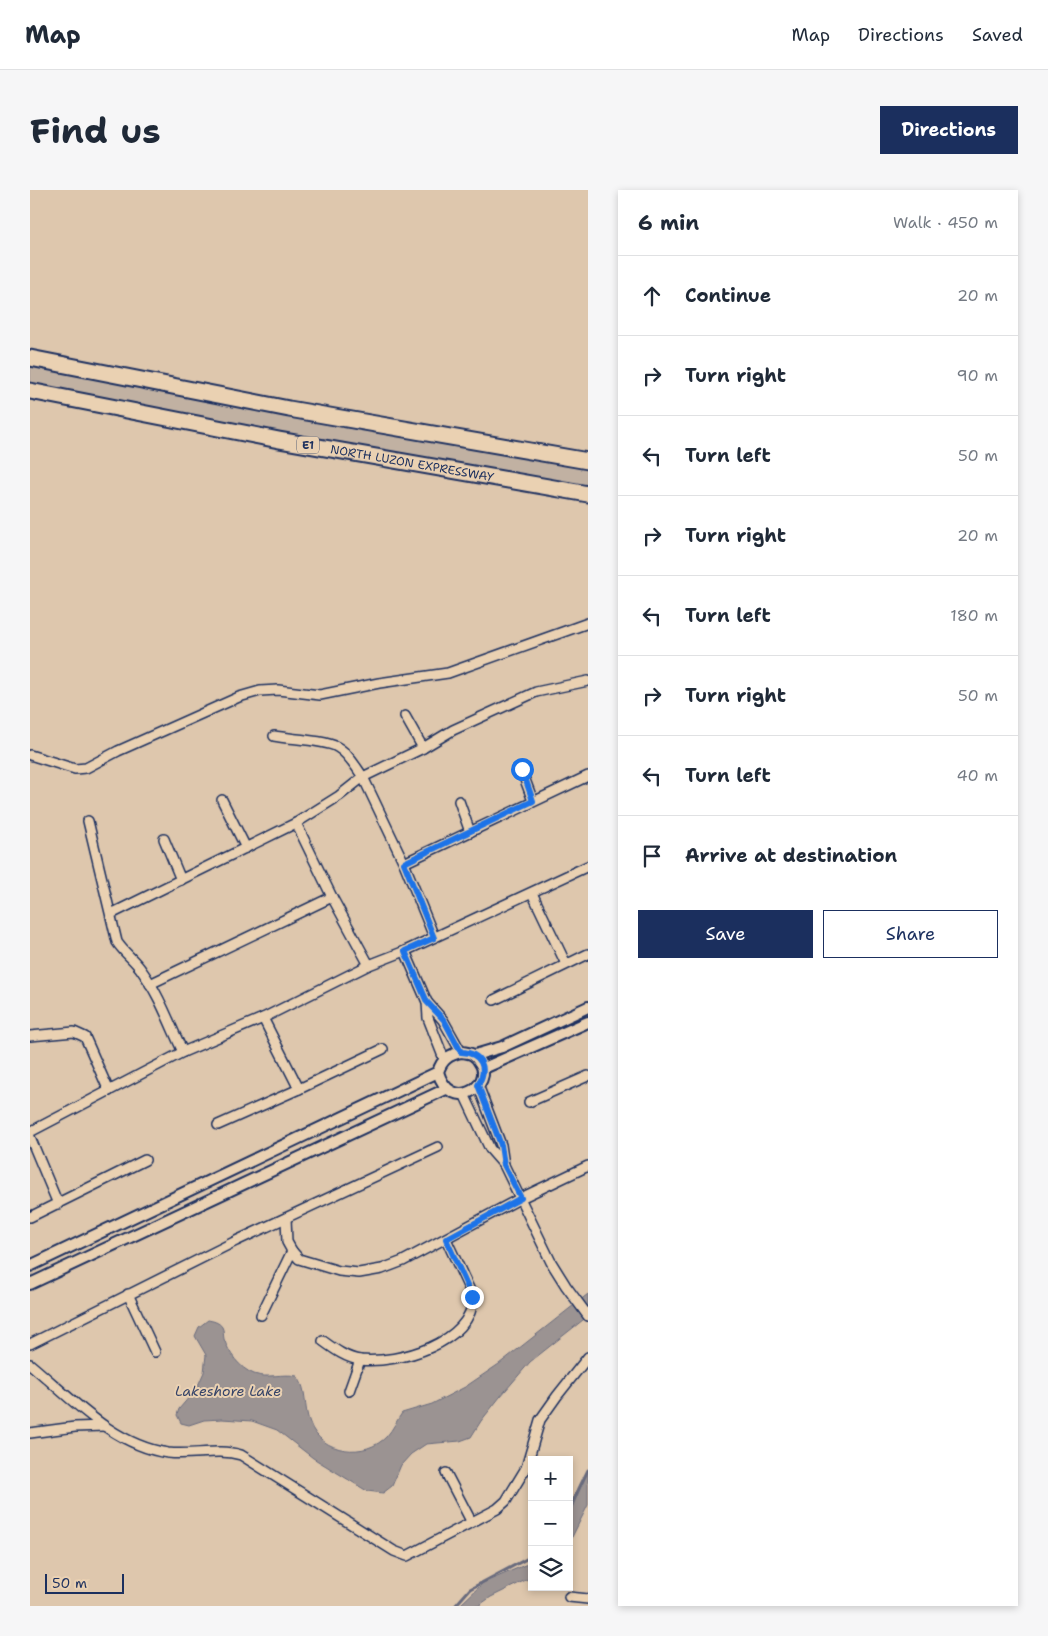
<!DOCTYPE html>
<html lang="en">
<head>
<meta charset="utf-8">
<style>
	body { margin:0; font-family:"Shantell Sans",sans-serif; background:#f6f6f7; color:#1f2937 }
	.controls { position:absolute; right:15px; bottom:15px; display:grid; overflow:hidden; border-radius:0px; box-shadow:0 2px 8px #0003 }
	.controls button { width:45px; height:45px; display:grid; place-items:center; padding:0; border:0; border-bottom:1px solid #e0e1e3; background:#fff; color:#1f2937; font:25px sans-serif }
	.scale { position:absolute; left:15px; bottom:12px; width:79px; box-sizing:border-box; padding-left:5px; border:2px solid #1b2f5e; border-top:0; font-size:14px; line-height:18px; white-space:nowrap; color:#1b2f5e; -webkit-text-stroke:4px #ead1b2; paint-order:stroke }
	.stop { position:absolute; width:15px; height:15px; margin:-11px; border:4px solid #1a73e8; border-radius:50%; background:#fff }
	.stop.end { background:#1a73e8; border-color:#fff; box-shadow:0 1px 5px #0008 }
	.list { margin:0; padding:0; list-style:none }
	h2 { display:flex; justify-content:space-between; align-items:center; height:65px; margin:0; padding:0 20px; font-size:21px }
	h2 small { font-size:16px; font-weight:400; color:#747a83 }
	.list li { display:grid; grid-template-columns:32px 1fr auto; gap:15px; align-items:center; box-sizing:border-box; height:80px; padding:0 20px; border-top:1px solid #e0e1e3 }
	.list b { display:block; font-size:19px; white-space:nowrap }
	.list em { font-size:16px; font-style:normal; color:#747a83 }
	.actions { display:flex; gap:10px; padding:15px 20px }
	.actions a { flex:1; padding:11px 0; border:1px solid #1b2f5e; border-radius:0px; text-align:center; font-size:18px; color:#1b2f5e }
	.actions .main { background:#1b2f5e; color:#fff }
	.icon { flex:none; width:28px; height:28px; fill:none; stroke:currentColor; stroke-width:2; stroke-linecap:round; stroke-linejoin:round }
	.map { position:relative; flex:none; width:558px; height:1416px; overflow:hidden; border-radius:0px }
	header { display:flex; align-items:center; gap:30px; box-sizing:border-box; height:70px; padding:0 25px; background:#fff; border-bottom:1px solid #e0e1e3 }
	header strong { font-size:24px }
	nav { display:flex; gap:28px; margin-inline-start:auto; font-size:18px }
	.intro { display:flex; align-items:center; justify-content:space-between; box-sizing:border-box; height:120px; padding:0 30px }
	h1 { margin:0; font-size:35px }
	.button { padding:12px 22px; border-radius:0px; background:#1b2f5e; color:#fff; font-size:18px; font-weight:700 }
	main { display:flex; gap:30px; padding:0 30px }
	aside { flex:1; background:#fff; border-radius:0px; box-shadow:0 2px 8px #0003 }
	.map>svg:first-child { display:block }
	.green { fill:#c1b1a2; stroke:#6e7080 }
	.water { fill:#9b9392; stroke:#686b7d }
	.lines { fill:none; stroke-linecap:round; stroke-linejoin:round }
	.stream { stroke:#686b7d; stroke-width:3 }
	.minor-casing { stroke:#1b2f5e; stroke-width:12 }
	.tertiary-casing { stroke:#1b2f5e; stroke-width:14 }
	.motorway-casing { stroke:#1b2f5e; stroke-width:19 }
	.minor { stroke:#ead1b2; stroke-width:9 }
	.tertiary { stroke:#ead1b2; stroke-width:10 }
	.motorway { stroke:#ead1b2; stroke-width:15 }
	.route { stroke:#1a73e8; stroke-width:6 }
	.labels { text-anchor:middle; dominant-baseline:central; stroke-width:4; stroke-linejoin:round; paint-order:stroke }
	.shield { fill:#ead1b2; stroke:#596077; stroke-width:1 }
	.shield-label { font-size:11px; font-weight:bold; fill:#1b2f5e }
	.street-label { font-size:12px; fill:#1b2f5e; stroke:#ead1b2 }
	.water-label { font-size:14px; font-style:italic; fill:#354368; stroke:#ead1b2 }
</style>
</head>
<body>
<header>
<strong>Map</strong>
<nav><a>Map</a><a>Directions</a><a>Saved</a></nav>
</header>
<div class="intro"><h1>Find us</h1><a class="button">Directions</a></div>
<main>
<div class="map">
<svg width="558" height="1416" viewBox="0 0 558 1416">
	<rect width="100%" height="100%" fill="#dec7ad"/>
	<filter id="ink" filterUnits="userSpaceOnUse"><feTurbulence type="fractalNoise" baseFrequency=".02" numOctaves="2"/><feDisplacementMap in="SourceGraphic" scale="10" xChannelSelector="R" yChannelSelector="G"/><feConvolveMatrix kernelMatrix="1 2 1 2 8 2 1 2 1" color-interpolation-filters="sRGB"/></filter>
	<g filter="url(#ink)">
		<polygon class="green" points="0,175 558,276 558,297 332,258 0,196"/>
		<g class="water">
			<path d="M558 1104V1126L500 1172 470 1207 451 1231 441 1247 430 1251 396 1254 381 1264 371 1275 362 1296 353 1303 337 1301 283 1268 247 1240 222 1231 192 1229 174 1230 159 1235 151 1233 147 1225 149 1219 167 1198 174 1182 176 1165 165 1146 169 1137 178 1130C183 1131 189 1132 192 1137 194 1140 193 1145 194 1149 199 1163 209 1178 224 1184 238 1189 252 1183 267 1186 278 1200 273 1217 280 1233 291 1264 336 1269 357 1246 363 1239 367 1230 372 1223L402 1214 435 1197 469 1174Z"/>
			<polygon points="558,1280 558,1315 539,1353 539,1325"/>
			<polygon points="502,1372 502,1387 461,1407 448,1416 429,1416 453,1393"/>
		</g>
		<g class="lines">
			<g class="stream">
				<polyline points="539,1319 558,1280"/>
				<polyline points="425,1416 440,1399 502,1366"/>
			</g>
			<defs>
				<g id="minor">
					<polyline points="375,526 393,558"/>
					<path d="M244 546C259 549 295 550 307 557 318 563 326 577 333 587L374 673 404 747"/>
					<polyline points="0,565 45,579 56,578 88,561 209,507 230,501 248,500 290,505 349,493 418,483 558,433"/>
					<polyline points="491,579 503,611"/>
					<polyline points="192,610 216,658"/>
					<polyline points="429,611 440,642"/>
					<path d="M58 631 87 752C94 763 105 770 112 781 130 806 140 835 153 862"/>
					<polyline points="266,633 302,707 339,775"/>
					<polyline points="134,649 151,690"/>
					<polyline points="374,673 558,586"/>
					<polyline points="502,703 536,774"/>
					<polyline points="81,724 266,633 309,606 333,587 393,558 423,540 506,502 558,491"/>
					<polyline points="375,761 397,812 398,828 414,869"/>
					<polyline points="120,794 302,707"/>
					<polyline points="464,810 558,764"/>
					<polyline points="397,812 413,830 431,862"/>
					<polyline points="233,828 269,899"/>
					<polyline points="0,846 44,842 55,847 79,901"/>
					<polyline points="448,895 471,955 474,975"/>
					<polyline points="434,904 460,959 474,975 521,1072 536,1096 558,1126"/>
					<polyline points="499,912 558,886"/>
					<polyline points="188,935 269,899 353,859"/>
					<polyline points="0,942 153,862 233,828 339,775 375,761 558,676"/>
					<polyline points="0,947 28,1014"/>
					<polyline points="0,1027 115,970"/>
					<polyline points="262,1061 269,1069 309,1081 329,1083 352,1079 373,1071 491,1008 558,976"/>
					<polyline points="98,1104 125,1162"/>
					<polyline points="231,1125 262,1061 257,1052 256,1028"/>
					<path d="M293 1151C304 1159 316 1168 330 1170 368 1174 443 1153 443 1107L416 1049"/>
					<polyline points="0,1154 206,1051 408,957"/>
					<path d="M0 1174C41 1208 83 1255 138 1263 163 1266 187 1258 211 1265L364 1361 377 1366 467 1319 476 1311 496 1278 510 1230 527 1206 558 1167"/>
					<polyline points="319,1201 330,1170"/>
					<polyline points="0,1243 45,1237 74,1236"/>
					<polyline points="416,1283 441,1331"/>
					<polyline points="539,1407 558,1409"/>
				</g>
				<g id="tertiary">
					<path d="M431 862C441 863 445 864 450 873 465 895 421 925 408 882 412 869 419 865 431 862Z"/>
					<polyline points="445,865 472,857 558,817"/>
					<polyline points="454,878 558,832"/>
					<polyline points="0,1076 408,882"/>
					<polyline points="0,1094 416,899"/>
				</g>
				<g id="motorway">
					<polyline points="0,168 259,219 558,271"/>
					<path id="s1" d="M0 201 249 250 558 304"/>
				</g>
			</defs>
			<use href="#minor" class="minor-casing"/>
			<use href="#tertiary" class="tertiary-casing"/>
			<use href="#motorway" class="motorway-casing"/>
			<use href="#minor" class="minor"/>
			<use href="#tertiary" class="tertiary"/>
			<use href="#motorway" class="motorway"/>
		</g>
	</g>
	<g class="lines" filter="url(#ink)">
		<path class="route" d="M442 1107 416 1049 491 1008 474 975 471 955 448 895C458 878 452 863 431 862L414 830 397 812 375 761 404 748 374 673 503 611 492 579"/>
	</g>
	<g class="labels">
		<rect class="shield" x="267" y="246.5" width="22" height="17" rx="4"/>
		<g class="shield-label">
			<text x="278" y="255">E1</text>
		</g>
		<g class="street-label">
			<text stroke="none"><textPath href="#s1" startOffset="389">NORTH LUZON EXPRESSWAY</textPath></text>
		</g>
		<g class="water-label">
			<text x="198" y="1201">Lakeshore Lake</text>
		</g>
	</g>
</svg>
<div class="controls">
<button>+</button>
<button>−</button>
<button><svg class="icon" aria-label="layers" viewBox="0 0 24 24"><path d="M12 4l9 5-9 5-9-5zM3 14l9 5 9-5"/></svg></button>
</div>
<div class="scale">50 m</div>
<div class="stop" style="left:492px;top:579px"></div>
<div class="stop end" style="left:442px;top:1107px"></div>
</div>
<aside>
<h2>6 min<small>Walk · 450 m</small></h2>
<ul class="list">
<li><svg class="icon" aria-label="ahead" viewBox="0 0 24 24"><path d="M12 20V5M6 11l6-6 6 6"/></svg><div><b>Continue</b></div><em>20 m</em></li>
<li><svg class="icon" aria-label="right" viewBox="0 0 24 24"><path d="M7 20v-9h11M14 6l5 5-5 5"/></svg><div><b>Turn right</b></div><em>90 m</em></li>
<li><svg class="icon" aria-label="left" viewBox="0 0 24 24"><path d="M17 20v-9H6M10 6l-5 5 5 5"/></svg><div><b>Turn left</b></div><em>50 m</em></li>
<li><svg class="icon" aria-label="right" viewBox="0 0 24 24"><path d="M7 20v-9h11M14 6l5 5-5 5"/></svg><div><b>Turn right</b></div><em>20 m</em></li>
<li><svg class="icon" aria-label="left" viewBox="0 0 24 24"><path d="M17 20v-9H6M10 6l-5 5 5 5"/></svg><div><b>Turn left</b></div><em>180 m</em></li>
<li><svg class="icon" aria-label="right" viewBox="0 0 24 24"><path d="M7 20v-9h11M14 6l5 5-5 5"/></svg><div><b>Turn right</b></div><em>50 m</em></li>
<li><svg class="icon" aria-label="left" viewBox="0 0 24 24"><path d="M17 20v-9H6M10 6l-5 5 5 5"/></svg><div><b>Turn left</b></div><em>40 m</em></li>
<li><svg class="icon" aria-label="arrive" viewBox="0 0 24 24"><path d="M6 21V4h12l-3 4 3 4H6"/></svg><div><b>Arrive at destination</b></div></li>
</ul>
<div class="actions"><a class="main">Save</a><a>Share</a></div>
</aside>
</main>
</body>
</html>
